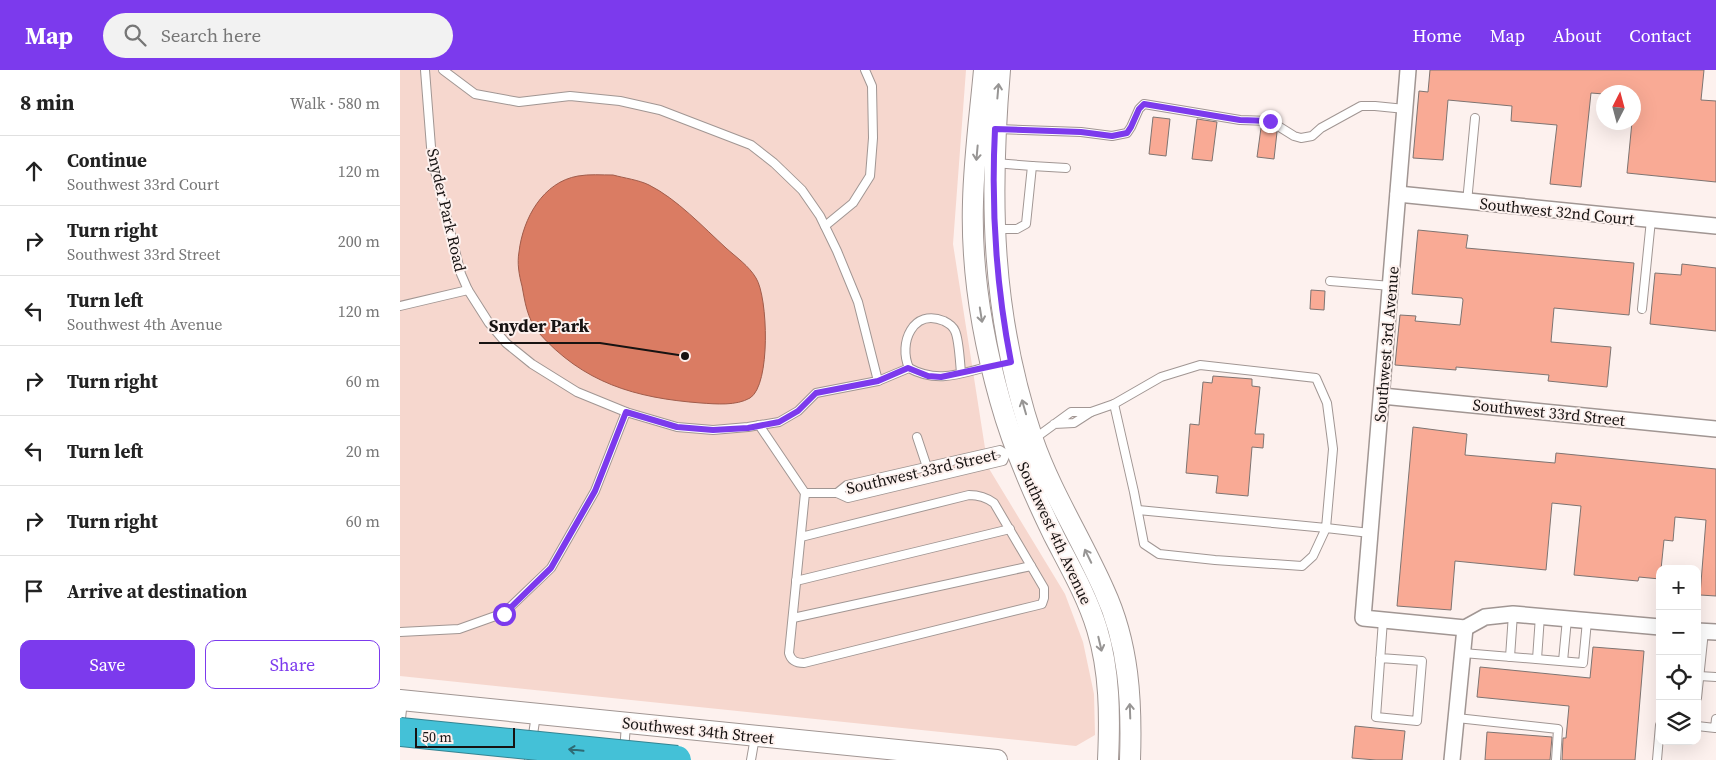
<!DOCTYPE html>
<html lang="en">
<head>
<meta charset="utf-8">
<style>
	body { margin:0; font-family:"Source Serif 4",serif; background:#f2f2f2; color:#222 }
	.controls { position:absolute; right:15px; bottom:15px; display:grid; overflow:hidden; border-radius:10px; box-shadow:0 5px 20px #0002 }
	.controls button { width:45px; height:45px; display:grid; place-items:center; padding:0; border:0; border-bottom:1px solid #e0e0e0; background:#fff; color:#222; font:25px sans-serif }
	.compass { position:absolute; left:1196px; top:15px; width:45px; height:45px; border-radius:50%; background:#fff; box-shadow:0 5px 20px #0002; rotate:6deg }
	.scale { position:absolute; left:15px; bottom:12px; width:100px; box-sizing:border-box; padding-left:5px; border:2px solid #171312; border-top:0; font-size:14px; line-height:18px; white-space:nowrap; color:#171312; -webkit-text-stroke:4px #fdf1ee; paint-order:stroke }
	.stop { position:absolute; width:15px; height:15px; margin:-11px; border:4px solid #7c3aed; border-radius:50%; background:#fff }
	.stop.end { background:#7c3aed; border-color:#fff; box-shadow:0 1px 5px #0008 }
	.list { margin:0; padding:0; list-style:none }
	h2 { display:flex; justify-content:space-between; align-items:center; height:65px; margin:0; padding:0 20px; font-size:21px }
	h2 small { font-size:16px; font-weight:400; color:#767676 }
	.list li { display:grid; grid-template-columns:32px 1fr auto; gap:15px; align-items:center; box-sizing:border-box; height:70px; padding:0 20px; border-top:1px solid #e0e0e0 }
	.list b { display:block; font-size:19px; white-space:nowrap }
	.list p { margin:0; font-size:16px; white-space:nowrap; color:#767676 }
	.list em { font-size:16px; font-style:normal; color:#767676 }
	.actions { display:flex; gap:10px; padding:15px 20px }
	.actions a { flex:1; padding:11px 0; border:1px solid #7c3aed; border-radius:10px; text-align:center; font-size:18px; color:#7c3aed }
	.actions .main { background:#7c3aed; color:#fff }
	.icon { flex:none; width:28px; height:28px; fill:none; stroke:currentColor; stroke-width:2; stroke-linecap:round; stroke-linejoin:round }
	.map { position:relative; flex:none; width:1316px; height:690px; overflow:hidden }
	header { display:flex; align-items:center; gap:30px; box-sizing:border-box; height:70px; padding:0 25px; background:#7c3aed; color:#fff }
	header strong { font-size:24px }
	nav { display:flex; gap:28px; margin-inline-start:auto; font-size:18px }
	.search { width:350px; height:45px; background:#f2f2f2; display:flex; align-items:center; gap:12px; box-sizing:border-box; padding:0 18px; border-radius:28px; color:#767676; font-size:19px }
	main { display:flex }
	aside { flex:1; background:#fff }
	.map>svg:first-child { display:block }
	.green { fill:#f6d7ce }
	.water { fill:#da7c63; stroke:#a05c4b }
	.building { fill:#f9aa95; stroke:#7e7471 }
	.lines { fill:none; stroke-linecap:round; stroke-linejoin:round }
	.service-casing { stroke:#a19693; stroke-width:10 }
	.minor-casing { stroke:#a19693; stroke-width:18 }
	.tertiary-casing { stroke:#a19693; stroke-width:22 }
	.service { stroke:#fff; stroke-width:8 }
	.minor { stroke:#fff; stroke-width:15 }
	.tertiary { stroke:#fff; stroke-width:20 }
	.motorway-bridge-casing { stroke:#348492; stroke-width:30; stroke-linecap:butt }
	.motorway-bridge { stroke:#44c1d7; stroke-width:28 }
	.oneway { stroke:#979594 }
	.oneway2 { stroke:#2e6a74 }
	.route { stroke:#7c3aed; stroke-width:6 }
	.labels { text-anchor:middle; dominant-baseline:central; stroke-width:4; stroke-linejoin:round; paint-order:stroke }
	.street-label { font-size:16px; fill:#171312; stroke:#fdf1ee }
	.leader { fill:none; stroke:#171312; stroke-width:2 }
	.callout-dot { fill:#171312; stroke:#fdf1ee; stroke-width:2 }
	.callout-label { font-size:18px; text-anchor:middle; font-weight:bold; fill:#171312; stroke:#fdf1ee; stroke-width:4; stroke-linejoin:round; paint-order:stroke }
</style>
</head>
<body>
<header>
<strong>Map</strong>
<div class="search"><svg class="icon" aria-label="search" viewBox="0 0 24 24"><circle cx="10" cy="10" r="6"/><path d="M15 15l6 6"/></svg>Search here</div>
<nav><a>Home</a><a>Map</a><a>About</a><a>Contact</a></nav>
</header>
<main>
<aside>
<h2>8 min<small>Walk · 580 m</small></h2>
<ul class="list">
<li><svg class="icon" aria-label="ahead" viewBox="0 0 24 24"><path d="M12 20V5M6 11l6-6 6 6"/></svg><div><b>Continue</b><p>Southwest 33rd Court</p></div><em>120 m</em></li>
<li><svg class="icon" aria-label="right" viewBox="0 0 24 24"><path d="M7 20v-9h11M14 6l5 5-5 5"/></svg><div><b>Turn right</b><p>Southwest 33rd Street</p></div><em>200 m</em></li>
<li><svg class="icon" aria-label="left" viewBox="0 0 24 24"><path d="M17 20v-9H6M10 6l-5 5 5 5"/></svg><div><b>Turn left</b><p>Southwest 4th Avenue</p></div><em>120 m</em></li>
<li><svg class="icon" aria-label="right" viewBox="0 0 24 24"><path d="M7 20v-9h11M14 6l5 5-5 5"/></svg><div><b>Turn right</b></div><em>60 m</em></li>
<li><svg class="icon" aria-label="left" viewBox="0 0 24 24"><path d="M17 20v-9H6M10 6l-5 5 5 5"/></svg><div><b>Turn left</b></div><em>20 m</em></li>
<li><svg class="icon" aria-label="right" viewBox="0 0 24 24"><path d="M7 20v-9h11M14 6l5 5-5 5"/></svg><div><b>Turn right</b></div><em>60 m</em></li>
<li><svg class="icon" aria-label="arrive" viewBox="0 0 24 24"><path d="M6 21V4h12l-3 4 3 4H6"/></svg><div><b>Arrive at destination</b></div></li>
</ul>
<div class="actions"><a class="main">Save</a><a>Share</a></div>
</aside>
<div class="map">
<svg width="1316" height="690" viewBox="0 0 1316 690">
	<rect width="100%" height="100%" fill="#fdf1ee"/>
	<polygon class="green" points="0,0 566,0 553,174 588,397 665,524 683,572 694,624 695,665 676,676 0,606"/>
	<path class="water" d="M213 105C224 108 239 110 249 115 277 129 303 157 326 178 336 187 349 196 356 208 368 227 371 315 350 328 336 336 316 334 301 333 235 328 183 313 138 262 127 248 125 232 122 216 119 205 117 193 119 182 123 148 143 112 178 106 189 104 202 105 213 105Z"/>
	<g class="building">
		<polygon points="1030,0 1304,0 1301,30 1316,31 1316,112 1227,103 1232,52 1234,52 1234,22 1204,22 1204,24 1191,23 1181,117 1150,114 1157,55 1111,51 1112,36 1048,30 1043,90 1013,88 1019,21 1028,22"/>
		<polygon points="753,47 770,49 766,86 749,84"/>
		<polygon points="797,49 817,52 812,91 792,89"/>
		<polygon points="861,58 872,59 877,62 874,89 857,87"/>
		<polygon points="1018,160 1068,165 1066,178 1234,193 1229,245 1154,238 1151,272 1211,277 1207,317 1148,311 1149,305 1056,297 1056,300 995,295 1000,245 1016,246 1015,251 1060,255 1063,230 1062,228 1012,224"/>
		<polygon points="1282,194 1316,198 1316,261 1250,254 1255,203 1281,205"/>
		<polygon points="911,220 925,221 924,240 910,239"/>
		<polygon points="813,306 852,309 852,316 860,317 855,364 864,364 863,378 852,377 848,426 816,423 818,406 786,403 790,354 799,355 803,312 812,313"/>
		<polygon points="1013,357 1067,364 1065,385 1155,393 1156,383 1316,399 1316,526 1300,525 1306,450 1275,447 1273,471 1264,470 1260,509 1239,507 1238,511 1174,505 1181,436 1152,433 1146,500 1055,491 1051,540 997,536"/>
		<polygon points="1193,577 1244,581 1235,690 1162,690 1163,668 1166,668 1169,636 1077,627 1080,597 1190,608"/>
		<polygon points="955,656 1005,661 1002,690 976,690 952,688"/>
		<polygon points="1087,662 1152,667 1150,690 1085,690"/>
	</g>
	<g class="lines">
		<defs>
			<g id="service">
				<path d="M25 0 31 77 35 101 61 204 68 220 89 253 106 273 132 294 177 322 226 342 277 357 313 360 348 357 379 352 398 341 416 323 478 311 509 298C538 314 561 303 591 296"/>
				<polyline points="43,0 75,24 119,32 170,26 220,31 260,40 351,75 374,93 402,120 420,146 437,181 458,232 478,311"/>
				<polyline points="597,59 681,62 712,66 727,63 731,57 739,39 744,34 840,50 870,51 894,66 901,68 912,66 921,58 961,36 975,36 1005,39"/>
				<polyline points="595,93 632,96 626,154 617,159 596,159"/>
				<polyline points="632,96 666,98"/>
				<polyline points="1067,132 1075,48"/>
				<polyline points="425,156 453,133 470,106 473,68 472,16 465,0"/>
				<polyline points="930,211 991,216"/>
				<polyline points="0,236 68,220"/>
				<polyline points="1242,239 1251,150"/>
				<path d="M509 298C498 273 513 238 544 251 548 253 553 256 555 261 559 269 560 293 561 303"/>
				<polyline points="714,334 761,307 800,295 916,308 927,333 933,379 926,458 738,440"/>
				<polyline points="691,342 714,334 734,422 744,474 759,484 815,490 902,496 913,486 926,458 970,463"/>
				<polyline points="359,355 405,423 437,423 448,428 603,391 606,384 615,379"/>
				<polyline points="517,367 527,397"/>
				<polyline points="634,369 671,342 691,342 674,353 654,354"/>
				<polyline points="437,423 447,415 600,380 606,384"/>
				<path d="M401 467 569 425C579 425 586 427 594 433L644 518V528L642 534 634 536 404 593C396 593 391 591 389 583L405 423"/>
				<polyline points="396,511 610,459"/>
				<polyline points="393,548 631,496"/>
				<polyline points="0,562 59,559 104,543 151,498 195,421 226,342"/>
				<polyline points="1063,583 1183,593 1187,551"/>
				<polyline points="1110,587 1113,544"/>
				<polyline points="980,588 1022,591 1017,651 976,647 983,550"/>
				<polyline points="1137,589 1140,546"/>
				<polyline points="1163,591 1167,549"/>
				<polyline points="1299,606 1316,607"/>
				<polyline points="1297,628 1304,561"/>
				<polyline points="1057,648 1158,659 1156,690"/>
				<polyline points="1297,656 1315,658 1316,649"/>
				<polyline points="0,658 3,630"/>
				<polyline points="224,681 226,655"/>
				<polyline points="129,690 136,645"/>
				<polyline points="351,690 355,667"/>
				<polyline points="1257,690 1260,655"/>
			</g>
			<g id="minor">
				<polyline points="1008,0 963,548 1065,558 1085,547 1113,544 1260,557"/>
				<polyline points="998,124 1316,156"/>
				<polyline points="982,326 1316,359"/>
				<polyline points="1297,561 1316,562"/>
				<polyline points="1052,690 1065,558"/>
			</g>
			<g id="tertiary">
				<path d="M584 0C580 44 574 88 573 132 571 198 582 266 600 330 613 377 633 423 654 466 670 497 687 526 697 559 710 602 710 646 708 690"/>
				<path d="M600 0C589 129 591 245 633 370 651 422 682 470 704 520 729 574 732 631 730 690"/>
				<polyline points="0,630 597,690"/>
			</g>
		</defs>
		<use href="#service" class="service-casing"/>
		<use href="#minor" class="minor-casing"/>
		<use href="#tertiary" class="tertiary-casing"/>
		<use href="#service" class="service"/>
		<use href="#minor" class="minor"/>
		<use href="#tertiary" class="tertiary"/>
		<defs>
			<polyline id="motorway-bridge" points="0,662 277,690"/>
		</defs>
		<use href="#motorway-bridge" class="motorway-bridge-casing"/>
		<use href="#motorway-bridge" class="motorway-bridge"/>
	</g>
	<defs><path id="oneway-shaft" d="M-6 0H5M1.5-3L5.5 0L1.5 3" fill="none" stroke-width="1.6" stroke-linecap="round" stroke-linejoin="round" transform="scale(1.25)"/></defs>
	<g class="oneway">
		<use href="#oneway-shaft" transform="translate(598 21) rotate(-85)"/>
		<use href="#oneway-shaft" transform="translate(577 83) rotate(95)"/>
		<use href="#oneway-shaft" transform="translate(581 245) rotate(81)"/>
		<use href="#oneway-shaft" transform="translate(624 337) rotate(-106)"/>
		<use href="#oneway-shaft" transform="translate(688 486) rotate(-116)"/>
		<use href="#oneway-shaft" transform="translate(700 574) rotate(77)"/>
		<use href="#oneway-shaft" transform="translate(730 641) rotate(-92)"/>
	</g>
	<use class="oneway2" href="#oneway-shaft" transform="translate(176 680) rotate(-174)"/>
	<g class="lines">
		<path class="route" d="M104 544 151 498 195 421 226 342 277 357 313 360 348 358 379 352 398 341 416 323 478 311 508 298 528 306 541 307 611 292C596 215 591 138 595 59L681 62 712 66 727 63 731 57 739 39 744 34 840 50 870 51"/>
	</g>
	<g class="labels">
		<g class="street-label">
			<text transform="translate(47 140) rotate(77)">Snyder Park Road</text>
			<text transform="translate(1157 141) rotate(6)">Southwest 32nd Court</text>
			<text transform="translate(986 274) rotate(-85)">Southwest 3rd Avenue</text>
			<text transform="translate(1149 342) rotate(6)">Southwest 33rd Street</text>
			<text transform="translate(521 401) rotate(-13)">Southwest 33rd Street</text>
			<text transform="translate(655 463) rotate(65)">Southwest 4th Avenue</text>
			<text transform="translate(298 660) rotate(6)">Southwest 34th Street</text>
		</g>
	</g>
	<path class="leader" d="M285 286L200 273H79"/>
	<circle class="callout-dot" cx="285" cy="286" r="5"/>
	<g class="callout-label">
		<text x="139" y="262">Snyder Park</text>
	</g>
</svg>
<div class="controls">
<button>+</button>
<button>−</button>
<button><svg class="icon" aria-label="locate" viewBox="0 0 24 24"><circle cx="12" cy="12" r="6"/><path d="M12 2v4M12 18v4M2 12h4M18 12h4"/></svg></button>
<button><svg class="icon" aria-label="layers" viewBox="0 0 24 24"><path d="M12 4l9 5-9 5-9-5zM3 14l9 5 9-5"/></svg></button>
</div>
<svg class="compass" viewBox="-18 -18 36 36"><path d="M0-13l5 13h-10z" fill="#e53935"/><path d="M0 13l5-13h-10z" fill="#767676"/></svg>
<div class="scale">50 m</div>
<div class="stop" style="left:104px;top:544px"></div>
<div class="stop end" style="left:870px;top:51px"></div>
</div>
</main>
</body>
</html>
